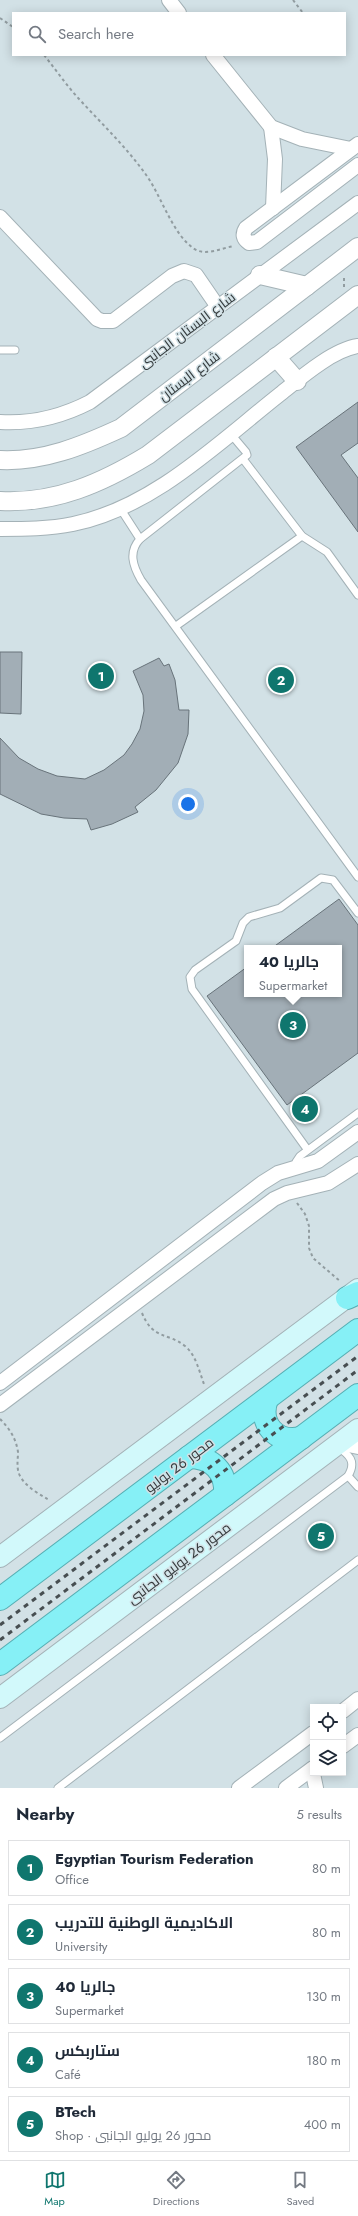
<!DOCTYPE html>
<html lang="en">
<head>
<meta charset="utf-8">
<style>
	body { margin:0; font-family:Jost,Cairo,sans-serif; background:#f6f6f7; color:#1f2937 }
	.controls { position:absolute; right:12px; bottom:12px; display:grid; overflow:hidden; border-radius:0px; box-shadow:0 2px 10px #0003 }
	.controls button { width:36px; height:36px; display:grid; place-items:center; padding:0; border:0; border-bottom:1px solid #e0e1e3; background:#fff; color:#1f2937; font:20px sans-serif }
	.you { position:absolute; left:188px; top:804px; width:14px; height:14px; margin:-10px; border:3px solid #fff; border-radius:50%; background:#1a73e8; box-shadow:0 0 0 6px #1a73e833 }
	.badge { display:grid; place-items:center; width:26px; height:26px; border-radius:50%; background:#0f766e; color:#fff; font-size:13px; font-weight:700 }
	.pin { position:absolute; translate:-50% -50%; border:2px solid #fff; box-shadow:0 1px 4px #0006 }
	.popup { position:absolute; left:244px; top:945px; width:98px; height:52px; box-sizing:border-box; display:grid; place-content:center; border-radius:0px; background:#fff; filter:drop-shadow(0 1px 3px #0005); font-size:13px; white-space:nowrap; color:#747a83 }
	.popup b { font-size:15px; color:#1f2937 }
	.popup::after { content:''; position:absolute; left:50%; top:100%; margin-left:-8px; border:8px solid transparent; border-top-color:#fff }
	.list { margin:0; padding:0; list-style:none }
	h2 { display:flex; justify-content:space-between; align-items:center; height:52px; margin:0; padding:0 16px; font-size:17px }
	h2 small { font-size:13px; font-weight:400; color:#747a83 }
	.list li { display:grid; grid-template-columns:26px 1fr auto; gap:12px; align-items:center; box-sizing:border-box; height:56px; margin:0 8px 8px; padding:0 8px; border:1px solid #e0e1e3; border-radius:0px }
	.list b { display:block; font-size:15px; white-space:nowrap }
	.list p { margin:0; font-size:13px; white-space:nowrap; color:#747a83 }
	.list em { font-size:13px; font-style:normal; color:#747a83 }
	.icon { flex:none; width:22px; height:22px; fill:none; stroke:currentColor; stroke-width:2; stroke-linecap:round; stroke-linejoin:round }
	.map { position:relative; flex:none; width:358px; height:1788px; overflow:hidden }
	.search { position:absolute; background:#fff; box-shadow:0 2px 10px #0003; left:12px; right:12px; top:12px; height:44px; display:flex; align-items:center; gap:10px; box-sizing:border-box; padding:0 14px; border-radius:0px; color:#747a83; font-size:15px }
	.sheet { height:372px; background:#fff }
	nav { display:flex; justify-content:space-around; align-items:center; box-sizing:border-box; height:56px; border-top:1px solid #e0e1e3; background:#fff; font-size:11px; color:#747a83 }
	nav a { display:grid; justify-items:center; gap:2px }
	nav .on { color:#0f766e }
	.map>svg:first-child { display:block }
	.building { fill:#a2aeb6; stroke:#68737a }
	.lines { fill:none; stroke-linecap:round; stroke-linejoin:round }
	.service-casing { stroke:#a4b2b7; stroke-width:9 }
	.minor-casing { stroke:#a4b2b7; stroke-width:16 }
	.tertiary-casing { stroke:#a4b2b7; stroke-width:20 }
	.secondary-casing { stroke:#a4b2b7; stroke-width:22 }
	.trunk-casing { stroke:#56aeb3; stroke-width:24 }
	.path { stroke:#919ca0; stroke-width:2; stroke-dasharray:3 3; stroke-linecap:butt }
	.service { stroke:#fff; stroke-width:7 }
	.minor { stroke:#fff; stroke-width:14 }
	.tertiary { stroke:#fff; stroke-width:18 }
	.secondary { stroke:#d2f9fb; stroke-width:20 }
	.trunk { stroke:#86f0f6; stroke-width:22 }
	.rail { stroke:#474e51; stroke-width:3; stroke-dasharray:5 5; stroke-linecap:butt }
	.labels { text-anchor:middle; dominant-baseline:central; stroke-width:3; stroke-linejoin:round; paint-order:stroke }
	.street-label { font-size:14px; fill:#353b3d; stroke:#d2e1e6 }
</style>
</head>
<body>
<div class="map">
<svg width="358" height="1788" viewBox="0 0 358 1788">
	<rect width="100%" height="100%" fill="#d2e1e6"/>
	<g class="building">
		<polygon points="358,402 358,443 341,455 358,478 358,532 296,447"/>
		<polygon points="0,652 22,652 21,714 0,713"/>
		<polygon points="159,658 164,666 169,664 175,680 179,710 189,710 188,734 178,763 156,790 135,807 138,812 112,824 91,830 87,819 64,818 41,814 0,794 0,738 19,758 38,769 57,776 85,779 104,770 124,755 132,744 140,729 144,711 143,695 133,671"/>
		<polygon points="339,899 358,925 358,1053 287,1105 207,996 247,967 247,994 339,994 339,948 272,948"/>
	</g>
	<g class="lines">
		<defs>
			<g id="service">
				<polyline points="0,350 15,350"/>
				<path d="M230 433 246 452 247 455 140 539C128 552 133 566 141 580L358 877"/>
				<polyline points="243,459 302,536 327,552 358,595"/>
				<polyline points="120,508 140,539"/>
				<polyline points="176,626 302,536"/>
				<polyline points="307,1149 192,989 190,977 195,970 236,941 243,923 249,917 280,908 321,878 333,880 358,913"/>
				<polyline points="297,1168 296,1162 300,1156 358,1113"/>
				<polyline points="348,1476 358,1487"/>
				<path d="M0 1738 348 1476C357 1461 349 1455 337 1446"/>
				<polyline points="58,1788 358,1560"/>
			</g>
			<g id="minor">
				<polyline points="169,0 179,13"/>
				<polyline points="213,55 271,127 302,139 351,149"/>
				<polyline points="271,127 275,159 273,208"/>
				<path d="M358 144 246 228C242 234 243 239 249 243L257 242 358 165"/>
				<polyline points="0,217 97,319 102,321 113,321 172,276 184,271 196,275 218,307"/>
				<path d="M0 422C33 424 61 417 90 402L358 203"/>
				<path d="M0 529C24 529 49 529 73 524 152 508 217 444 279 395 299 379 332 350 358 346"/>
				<polyline points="0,1383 262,1183 278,1173 318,1161 358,1132"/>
				<polyline points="0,1405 274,1199 287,1193 328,1183 358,1164"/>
				<polyline points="338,1443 358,1447"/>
				<polyline points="343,1711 358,1699"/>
				<polyline points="343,1746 358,1735"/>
				<polyline points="312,1769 316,1788"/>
				<polyline points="239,1788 313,1733"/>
				<polyline points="286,1788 313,1768"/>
			</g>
			<g id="tertiary">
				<polyline points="260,275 307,286"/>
				<polyline points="276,357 297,381"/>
				<path d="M0 460C43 462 82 446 121 428L358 247"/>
				<path d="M0 501C55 504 102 483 148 455L358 295"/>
			</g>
			<g id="secondary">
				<polyline points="0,1557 358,1289"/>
				<polyline points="0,1698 358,1429"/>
			</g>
			<g id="trunk">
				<polyline points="347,1298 358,1293"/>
				<path d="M267 1399C258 1423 276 1444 301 1438"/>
				<path d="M189 1457C212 1457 227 1472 225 1495"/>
				<polyline points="0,1599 358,1330"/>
				<polyline points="0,1664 358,1395"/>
			</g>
		</defs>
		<use href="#service" class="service-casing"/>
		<use href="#minor" class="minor-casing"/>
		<use href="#tertiary" class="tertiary-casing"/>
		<use href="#secondary" class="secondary-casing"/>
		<use href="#trunk" class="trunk-casing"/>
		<g class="path">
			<polyline points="293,0 303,13"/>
			<polyline points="0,18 13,27"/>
			<path d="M44 55C56 70 67 86 80 100 102 124 125 146 144 172 161 194 171 232 193 248 205 257 221 248 234 246"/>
			<polyline points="344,287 344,277"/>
			<polyline points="297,1203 305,1214 309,1226 309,1248 313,1258 341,1282"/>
			<path d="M142 1313C153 1340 167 1332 185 1346 196 1355 199 1371 204 1384"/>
			<path d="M0 1419C9 1428 16 1438 18 1452 18 1460 16 1468 20 1476 26 1487 39 1494 49 1500"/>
		</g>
		<use href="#service" class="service"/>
		<use href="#minor" class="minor"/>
		<use href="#tertiary" class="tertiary"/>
		<use href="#secondary" class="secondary"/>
		<use href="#trunk" class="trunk"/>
		<g class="rail">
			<polyline points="0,1625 358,1356"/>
			<polyline points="0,1640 358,1370"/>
		</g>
	</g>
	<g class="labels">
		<g class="street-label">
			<text transform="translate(187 330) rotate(-37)">شارع البستان الجانبى</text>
			<text transform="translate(189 376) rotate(-37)">شارع البستان</text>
			<text transform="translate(179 1465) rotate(-37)">محور 26 يوليو</text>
			<text transform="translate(179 1563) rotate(-37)">محور 26 يوليو الجانبى</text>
		</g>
	</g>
</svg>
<div class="controls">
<button><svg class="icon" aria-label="locate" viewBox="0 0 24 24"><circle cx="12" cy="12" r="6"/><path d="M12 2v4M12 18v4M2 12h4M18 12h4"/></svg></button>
<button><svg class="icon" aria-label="layers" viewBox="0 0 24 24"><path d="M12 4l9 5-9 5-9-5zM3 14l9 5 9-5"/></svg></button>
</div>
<div class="you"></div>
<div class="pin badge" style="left:101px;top:676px">1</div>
<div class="pin badge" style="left:281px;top:680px">2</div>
<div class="pin badge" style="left:293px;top:1025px">3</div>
<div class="popup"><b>جالريا 40</b>Supermarket</div>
<div class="pin badge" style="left:305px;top:1109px">4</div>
<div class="pin badge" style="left:321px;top:1536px">5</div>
<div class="search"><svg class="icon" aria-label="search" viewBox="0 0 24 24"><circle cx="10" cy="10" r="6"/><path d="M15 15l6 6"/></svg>Search here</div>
</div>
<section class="sheet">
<h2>Nearby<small>5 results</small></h2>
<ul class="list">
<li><span class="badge">1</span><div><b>Egyptian Tourism Federation</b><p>Office</p></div><em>80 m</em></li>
<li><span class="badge">2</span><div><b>الاكاديمية الوطنية للتدريب</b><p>University</p></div><em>80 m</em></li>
<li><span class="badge">3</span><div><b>جالريا 40</b><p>Supermarket</p></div><em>130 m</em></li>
<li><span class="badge">4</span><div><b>ستاربكس</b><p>Café</p></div><em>180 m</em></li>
<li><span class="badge">5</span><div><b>BTech</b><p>Shop · محور 26 يوليو الجانبى</p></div><em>400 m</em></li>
</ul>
</section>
<nav>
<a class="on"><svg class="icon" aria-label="map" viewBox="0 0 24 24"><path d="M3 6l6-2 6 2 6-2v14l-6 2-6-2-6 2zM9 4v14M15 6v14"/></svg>Map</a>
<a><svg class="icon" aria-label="directions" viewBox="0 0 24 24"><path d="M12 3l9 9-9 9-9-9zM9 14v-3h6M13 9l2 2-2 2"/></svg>Directions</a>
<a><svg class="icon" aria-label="saved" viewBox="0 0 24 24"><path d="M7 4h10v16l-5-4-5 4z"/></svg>Saved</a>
</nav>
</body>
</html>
